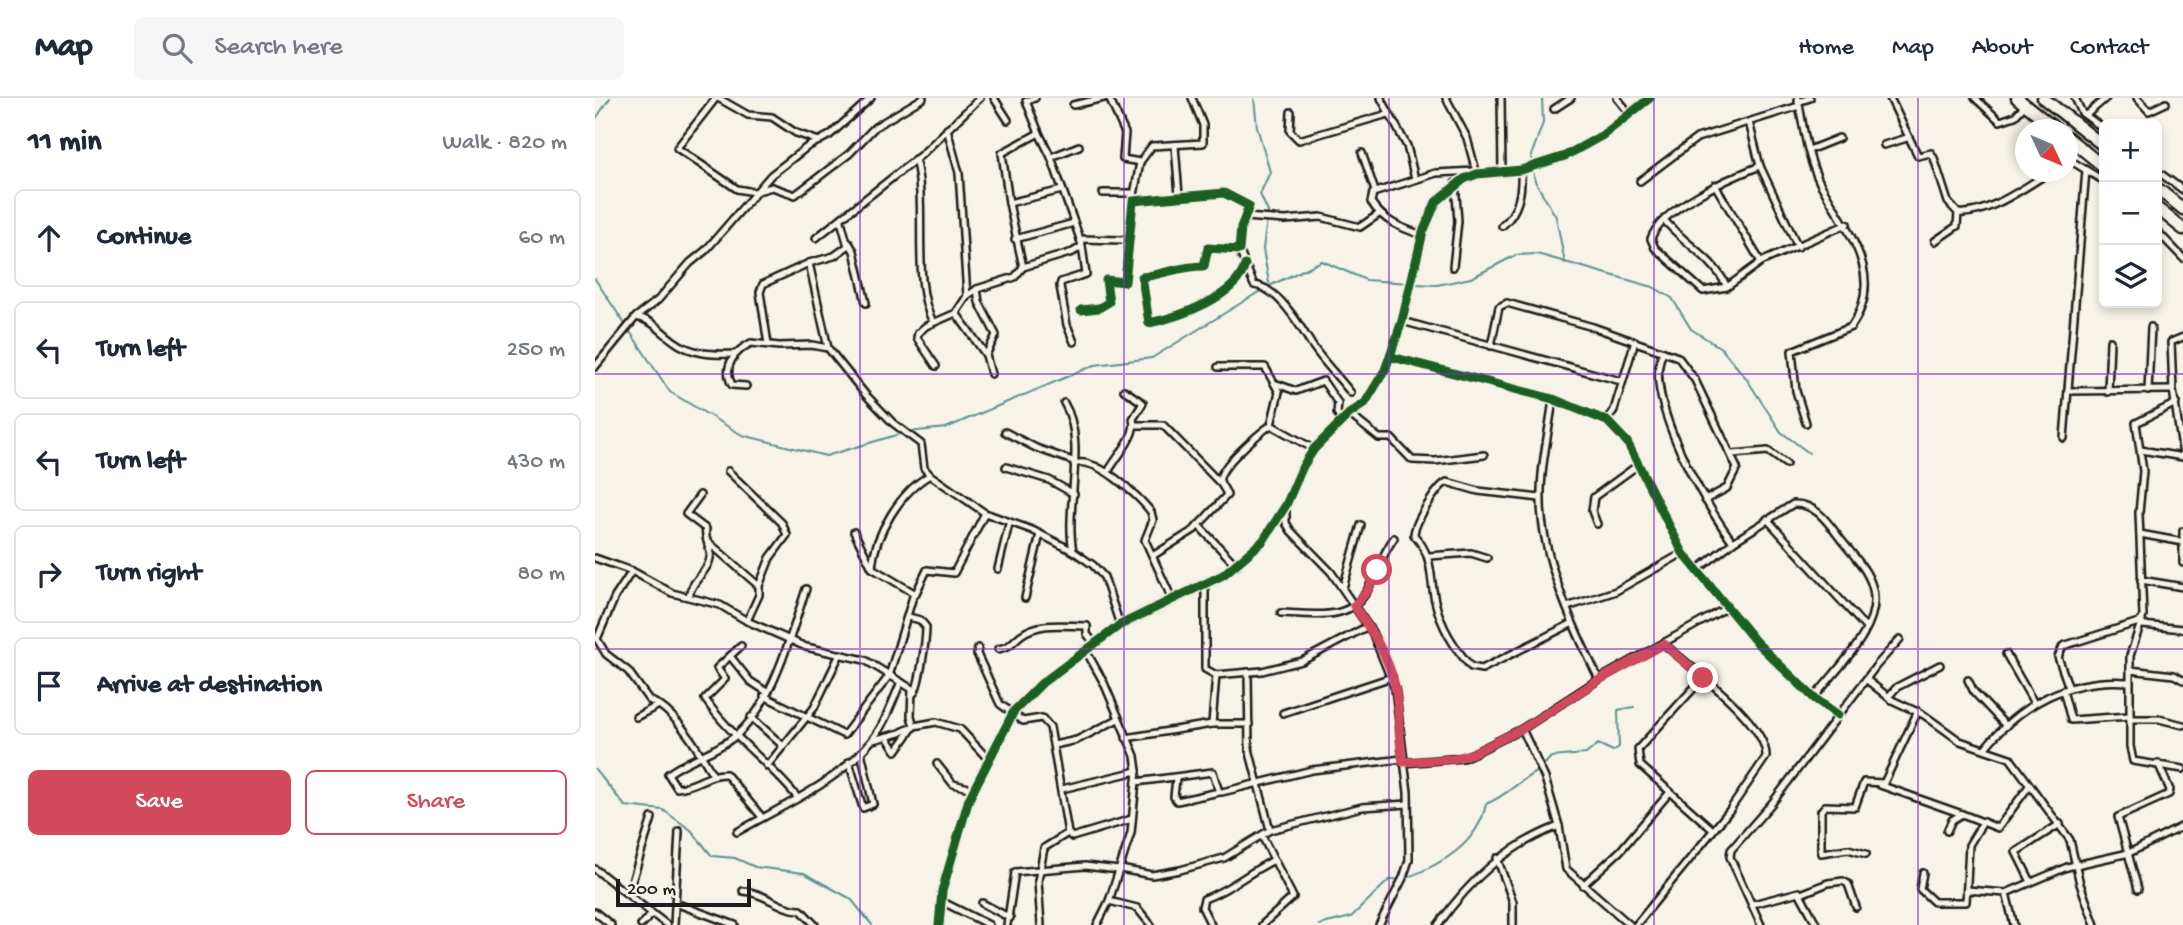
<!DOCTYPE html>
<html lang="en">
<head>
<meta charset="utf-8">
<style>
	body { margin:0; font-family:"Gochi Hand",sans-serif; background:#f6f6f7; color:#1f2937 }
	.controls { position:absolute; right:21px; top:21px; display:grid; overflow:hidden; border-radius:10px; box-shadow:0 4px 10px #0003 }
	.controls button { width:63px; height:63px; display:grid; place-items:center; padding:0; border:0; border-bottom:2px solid #e0e1e3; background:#fff; color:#1f2937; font:35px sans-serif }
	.compass { position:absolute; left:1420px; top:21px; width:63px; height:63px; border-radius:50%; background:#fff; box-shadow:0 4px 10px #0003; rotate:134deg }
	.scale { position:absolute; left:21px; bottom:18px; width:135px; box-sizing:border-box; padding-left:7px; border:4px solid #1c1c1c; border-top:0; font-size:19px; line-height:24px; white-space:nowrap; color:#1c1c1c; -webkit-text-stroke:5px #f7f3e8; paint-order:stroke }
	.stop { position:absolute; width:21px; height:21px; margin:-16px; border:5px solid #d1495b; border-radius:50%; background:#fff }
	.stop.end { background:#d1495b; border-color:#fff; box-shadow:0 2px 7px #0008 }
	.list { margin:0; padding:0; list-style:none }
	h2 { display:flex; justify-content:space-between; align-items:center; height:91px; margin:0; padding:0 28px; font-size:30px }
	h2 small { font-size:23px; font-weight:400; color:#747a83 }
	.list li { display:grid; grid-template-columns:46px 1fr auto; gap:21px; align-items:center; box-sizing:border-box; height:98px; margin:0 14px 14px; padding:0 14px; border:2px solid #e0e1e3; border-radius:10px }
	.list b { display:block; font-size:26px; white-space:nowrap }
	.list em { font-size:23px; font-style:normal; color:#747a83 }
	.actions { display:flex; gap:14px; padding:21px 28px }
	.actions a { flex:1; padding:16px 0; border:2px solid #d1495b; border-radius:10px; text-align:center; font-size:24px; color:#d1495b }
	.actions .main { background:#d1495b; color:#fff }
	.icon { flex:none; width:38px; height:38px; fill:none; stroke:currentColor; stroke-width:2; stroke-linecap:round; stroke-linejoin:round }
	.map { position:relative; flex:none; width:1588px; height:827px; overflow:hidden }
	header { display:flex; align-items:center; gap:42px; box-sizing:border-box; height:98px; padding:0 35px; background:#fff; border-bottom:2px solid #e0e1e3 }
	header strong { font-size:33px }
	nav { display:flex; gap:38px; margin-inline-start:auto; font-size:24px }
	.search { width:490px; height:63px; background:#f6f6f7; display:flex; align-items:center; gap:18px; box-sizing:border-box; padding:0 24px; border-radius:10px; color:#747a83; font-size:26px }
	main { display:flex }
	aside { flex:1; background:#fff }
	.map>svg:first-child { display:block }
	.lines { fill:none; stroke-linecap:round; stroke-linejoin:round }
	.stream { stroke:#5f9093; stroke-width:2 }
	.minor-casing { stroke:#1c1c1c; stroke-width:10 }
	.tertiary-casing { stroke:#1c1c1c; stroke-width:12 }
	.motorway-casing { stroke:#1c1c1c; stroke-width:15 }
	.minor { stroke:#f7f3e8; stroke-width:5 }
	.tertiary { stroke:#f7f3e8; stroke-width:7 }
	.motorway { stroke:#f7f3e8; stroke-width:10 }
	.cycleway-casing { stroke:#f7f3e8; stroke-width:13 }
	.cycleway { stroke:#1b5e20; stroke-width:9 }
	.route { stroke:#d1495b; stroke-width:9 }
	.grid { fill:none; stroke:#7b2cbf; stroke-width:2; stroke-opacity:0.55 }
</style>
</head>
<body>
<header>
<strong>Map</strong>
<div class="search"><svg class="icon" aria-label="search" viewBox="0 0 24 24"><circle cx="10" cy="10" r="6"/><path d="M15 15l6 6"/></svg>Search here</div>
<nav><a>Home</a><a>Map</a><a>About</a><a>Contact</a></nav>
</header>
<main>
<aside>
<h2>11 min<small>Walk · 820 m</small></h2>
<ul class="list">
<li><svg class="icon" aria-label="ahead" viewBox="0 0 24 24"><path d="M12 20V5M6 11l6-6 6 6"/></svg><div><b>Continue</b></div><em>60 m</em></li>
<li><svg class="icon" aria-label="left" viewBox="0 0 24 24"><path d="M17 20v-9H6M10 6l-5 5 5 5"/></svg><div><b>Turn left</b></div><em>250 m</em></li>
<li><svg class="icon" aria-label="left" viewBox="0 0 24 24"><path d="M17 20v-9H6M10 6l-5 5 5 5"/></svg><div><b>Turn left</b></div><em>430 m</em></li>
<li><svg class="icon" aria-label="right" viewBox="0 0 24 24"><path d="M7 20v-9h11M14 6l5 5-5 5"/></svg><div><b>Turn right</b></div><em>80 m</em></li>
<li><svg class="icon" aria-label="arrive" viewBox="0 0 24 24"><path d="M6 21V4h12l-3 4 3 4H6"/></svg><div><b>Arrive at destination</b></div></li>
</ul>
<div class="actions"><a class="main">Save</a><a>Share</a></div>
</aside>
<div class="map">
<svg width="1588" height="827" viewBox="0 0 1588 827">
	<rect width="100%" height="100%" fill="#f7f3e8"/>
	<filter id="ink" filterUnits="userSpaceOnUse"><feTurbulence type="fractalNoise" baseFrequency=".0143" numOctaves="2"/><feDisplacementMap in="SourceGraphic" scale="14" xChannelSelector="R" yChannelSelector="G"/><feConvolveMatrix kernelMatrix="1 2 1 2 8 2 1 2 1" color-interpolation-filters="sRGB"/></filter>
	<g filter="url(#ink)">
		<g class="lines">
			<g class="stream">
				<polyline points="659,0 662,29 675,74 665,96 673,114 668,151 674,185"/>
				<polyline points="0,22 15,0"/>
				<polyline points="938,67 936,58 948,25 947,0"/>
				<polyline points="938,72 940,83 961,119 970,165"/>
				<polyline points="0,181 75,294 147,337 231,358 308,335"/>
				<polyline points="820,186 842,187 876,180 921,157 942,156 1058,189 1077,200 1096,231 1126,250 1151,280 1186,334 1214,355"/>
				<polyline points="672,189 727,163 771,182 814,185"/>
				<polyline points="313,334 351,330 500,267 557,260 667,192"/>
				<polyline points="948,668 956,659 991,656 1003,646 1018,653 1024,649 1023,612 1039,609"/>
				<polyline points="0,671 30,708 68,712 96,732 117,758 140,760 160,769 209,775 256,801 277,827"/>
				<path d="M811 780C847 766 883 746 891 706 915 696 922 683 945 672"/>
				<polyline points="724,827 756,819 794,782 805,781"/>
			</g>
			<defs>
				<g id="minor">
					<polyline points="121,0 82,50 142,91 159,94 177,89 200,97 254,56 280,29 328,0"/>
					<polyline points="123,0 153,17 177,19 201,35 224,43"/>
					<polyline points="399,0 413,22"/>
					<polyline points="440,0 431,3 444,35"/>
					<polyline points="514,0 530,35 528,61 545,64 557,48 608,45 608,27 597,0"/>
					<polyline points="786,0 812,48 820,81"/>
					<polyline points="851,0 872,40 881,73"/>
					<polyline points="906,0 907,74"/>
					<polyline points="1022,0 1035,16"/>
					<path d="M1203 0C1208 28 1212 59 1225 85 1249 130 1293 176 1256 229L1197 253 1201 293 1211 325"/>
					<path d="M1295 0 1323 58 1336 55 1339 60 1353 104 1363 115C1391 118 1432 88 1455 74"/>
					<polyline points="1380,0 1405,23 1420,18 1431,6"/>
					<polyline points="1480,0 1487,15 1509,31"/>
					<polyline points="1542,0 1554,13 1571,5"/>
					<polyline points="1203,4 1215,0"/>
					<polyline points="478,7 509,0"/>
					<polyline points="959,11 976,0"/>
					<polyline points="696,14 695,33 704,42 793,16"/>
					<polyline points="1491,17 1511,0"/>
					<polyline points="1154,24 1165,68 1203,149"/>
					<polyline points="352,31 364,75 372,198"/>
					<polyline points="1289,47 1312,40"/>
					<polyline points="580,48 584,97"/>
					<polyline points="1214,52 1244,40"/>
					<polyline points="767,55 780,93"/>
					<polyline points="456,59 484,48"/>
					<path d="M320 61C333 107 316 184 338 224"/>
					<polyline points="1472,64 1478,64 1509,83"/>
					<path d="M1165 68C1137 79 1065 110 1056 141L1060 150 1108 193 1132 189 1166 164 1252 126"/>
					<polyline points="1562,73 1588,92"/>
					<polyline points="1045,83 1102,40 1204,8"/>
					<polyline points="1120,87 1166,164"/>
					<polyline points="508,95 539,95"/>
					<polyline points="538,103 545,64"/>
					<polyline points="414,105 407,55 444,35 456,59 485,141 528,142 534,138"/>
					<polyline points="650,119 690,122 726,119 765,129 784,116"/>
					<path d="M1070 123C1090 146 1118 160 1131 187"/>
					<path d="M907 128C924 114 927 94 926 72"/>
					<polyline points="1562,133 1588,160"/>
					<path d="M827 137C806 130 788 123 776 104L778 95 841 75 880 73"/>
					<polyline points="221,140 326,57 385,0"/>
					<polyline points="420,141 479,125"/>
					<polyline points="1340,143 1362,128 1363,115"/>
					<polyline points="254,145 259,153 271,205"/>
					<path d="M644 152 659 187C682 189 704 226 715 244 726 262 743 278 756 295"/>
					<polyline points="428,169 414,105 467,92"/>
					<polyline points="858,169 863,123 860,85"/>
					<polyline points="382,191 384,204 401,237 391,257 396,276"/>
					<path d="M486 212 504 210 514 204 511 182 530 184 538 103 629 95 654 108 646 130 644 152 613 150 609 168C587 168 568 176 547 179L554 225C584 219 642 199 650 167"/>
					<polyline points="361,215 391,257"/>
					<path d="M41 219C58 222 65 233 79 243 96 256 118 257 139 256"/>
					<polyline points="807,223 1026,283"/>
					<polyline points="1588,239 1576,244 1578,292 1588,357"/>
					<polyline points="479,244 472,227 465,188 466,184 491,176 487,148"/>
					<polyline points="173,246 165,194 168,186 214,165"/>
					<polyline points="896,248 904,209 912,205 998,229 1083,259 1100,282 1142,370 1132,390 1110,402"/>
					<polyline points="233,250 214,165 239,158 253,148 246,123"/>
					<path d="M1068 254C1046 297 1111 409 1138 444"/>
					<polyline points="797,259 958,301 1012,323 1032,344 1088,455 1161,544 1219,600 1243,617"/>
					<polyline points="341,268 322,240 323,235 331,228 361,215 372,198 382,191 420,179 428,169 478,154 487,148 485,141"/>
					<polyline points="0,269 41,219 63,202 95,165 111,152 176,77 212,49 235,37 276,0"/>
					<polyline points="623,269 670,269 684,294 676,327 719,351"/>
					<polyline points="682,286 701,293 728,283 743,305 742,315 748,323"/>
					<path d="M151 288 137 287C127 268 140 253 156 245L184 248 217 247 233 250 270 296 298 325 326 346 329 370 335 377 390 415 437 432 478 453 498 467 509 479 525 527"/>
					<polyline points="1473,293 1578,292"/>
					<polyline points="1553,293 1556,229"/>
					<polyline points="1513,294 1515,243"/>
					<path d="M958 301C954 334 945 369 946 403 946 459 979 531 1004 581"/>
					<path d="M469 305C493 344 469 409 478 453"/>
					<polyline points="1581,305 1541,325 1548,373 1544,415 1548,518 1535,558 1535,648 1538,663 1588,671"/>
					<polyline points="754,316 784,340 796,340 817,362 840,363 889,357"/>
					<polyline points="1012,323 1019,312 1040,243"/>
					<polyline points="540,327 568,327 624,384"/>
					<polyline points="410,334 441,350 478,363"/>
					<polyline points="1469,340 1491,72"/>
					<polyline points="1546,352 1588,359"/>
					<polyline points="1138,356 1173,353 1191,366"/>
					<path d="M479 366C500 357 544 398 556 414L558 422 550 442 577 501"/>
					<polyline points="411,369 454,382 479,396"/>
					<polyline points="133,373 187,425 192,437 175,460 164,488"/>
					<path d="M513 374C521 359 543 337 538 321L548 305 529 292"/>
					<path d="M945 400 883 393 852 384C842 388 819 426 819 437 839 459 834 476 840 503 846 529 859 549 876 569L887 571 976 526"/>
					<polyline points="691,408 691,425 696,433 736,474 777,534 800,591 813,694 814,762 808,780 784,827"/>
					<polyline points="1172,421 1271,530"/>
					<polyline points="1002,426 997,413 999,399 1043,367"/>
					<polyline points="603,427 642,468"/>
					<polyline points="1588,433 1588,465"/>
					<polyline points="1545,436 1588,444"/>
					<polyline points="112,443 164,488 164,497 152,523"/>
					<path d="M559 457 599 432 632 397C631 392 626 388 625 383 622 370 666 334 676 327"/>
					<polyline points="834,458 876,455 892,460"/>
					<polyline points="0,460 37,473 77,495 125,507 152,523 211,549 270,562 317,591 316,618 319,628 341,624 365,631 393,661"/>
					<path d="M277 469C280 436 305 394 335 377"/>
					<polyline points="403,471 414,426"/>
					<polyline points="37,473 20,499 2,541 11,556 33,573 54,602 64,607"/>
					<path d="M1101 473 1138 444 1198 406C1220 405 1232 423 1244 439 1255 454 1272 470 1277 488 1290 528 1241 571 1219 600"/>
					<polyline points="1546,482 1588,489"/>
					<polyline points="610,486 610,571 621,577"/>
					<polyline points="748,490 766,427"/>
					<polyline points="320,497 332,472 359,475 390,415"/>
					<path d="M94 498C96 484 109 477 114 464 119 451 108 443 111 431L91 416 105 397"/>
					<polyline points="430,500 445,436"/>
					<polyline points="972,509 1021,493 1088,455"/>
					<path d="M686 515C718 516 757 525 774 489 782 473 788 455 799 440"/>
					<path d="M314 519 325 522 331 529C331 541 325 587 319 595"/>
					<polyline points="1547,527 1588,531"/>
					<path d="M146 548 122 570 130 581 110 601C136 639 174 664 202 699"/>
					<polyline points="383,550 382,556 405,606 428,623 447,620 455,629 473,735"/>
					<path d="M403 551C416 549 417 544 426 537 445 523 471 528 492 528V536L499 545"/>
					<polyline points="490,551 509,585 540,658 542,673 536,735 514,803 502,827"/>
					<polyline points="1411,556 1439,605"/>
					<polyline points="135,558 155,583 172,594"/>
					<polyline points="1535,572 1579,577 1588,582"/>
					<polyline points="653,574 654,651 675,732"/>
					<polyline points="1108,580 1043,651 1045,667 1118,732"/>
					<polyline points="1272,582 1297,602 1329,617 1365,643 1415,660 1475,742 1485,786 1500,827"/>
					<polyline points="1373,582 1379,594 1411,628"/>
					<polyline points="1474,590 1463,559 1468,548 1547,523"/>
					<polyline points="1468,592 1476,622 1535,618"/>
					<polyline points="169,598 249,637 294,578 319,495 277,470 259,434"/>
					<polyline points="1293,599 1302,589 1345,567"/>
					<polyline points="688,615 797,579"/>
					<path d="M41 619 64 607C88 624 103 652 118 677"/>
					<polyline points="156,619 187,647"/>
					<polyline points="1535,621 1564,621 1588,627"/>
					<polyline points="617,626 621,577 667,573 707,563 773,528"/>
					<polyline points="927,631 950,680 964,728 971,771 1035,827"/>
					<polyline points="531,640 617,626 654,626"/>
					<polyline points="278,642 305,635 319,628 301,653 292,639"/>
					<polyline points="459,647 482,642 523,621"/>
					<path d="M1390 650C1426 605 1476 579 1534 584"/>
					<polyline points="254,664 268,710 278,706 266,654"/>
					<polyline points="808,665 868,660 879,655 927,631 1004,581 1131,510"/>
					<polyline points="342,666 358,686 378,691"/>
					<polyline points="172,668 219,610 245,556"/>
					<polyline points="581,680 579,699 582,703 624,694"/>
					<polyline points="541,684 618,674 624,694 627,694 717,672 807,661"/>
					<polyline points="1285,687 1367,716"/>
					<polyline points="467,691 542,673"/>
					<path d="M166 718 131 676C113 675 101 689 82 690L73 676C93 661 119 655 139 639 178 608 196 536 211 491"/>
					<polyline points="1352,733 1357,722 1367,716 1403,730 1434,688"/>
					<path d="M142 734C187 708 244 684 277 642 290 626 297 604 306 584"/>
					<polyline points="667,738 698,799 667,827"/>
					<polyline points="1271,756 1253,751 1226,755 1226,713 1230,708 1260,709 1269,684 1289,685 1323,613"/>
					<polyline points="902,760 918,804 918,827"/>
					<polyline points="0,771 72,827"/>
					<polyline points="525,771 557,777 585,772 629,760 675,732 767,709 813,706"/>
					<polyline points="1328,775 1325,791 1339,804 1371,804 1374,747 1388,724"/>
					<polyline points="1436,784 1421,754 1465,726"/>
					<polyline points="988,787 1025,753 1075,694"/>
					<polyline points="1543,791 1523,719 1574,696 1575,692 1563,665"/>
					<polyline points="1372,792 1411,795 1472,769 1534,755 1588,728"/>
					<path d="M148 793C169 794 185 812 206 812L220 827"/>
					<polyline points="1411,795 1419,827"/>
					<polyline points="33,796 57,720"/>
					<polyline points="1206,796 1233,785 1248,783 1253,786 1261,809"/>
					<polyline points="346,803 394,827"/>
					<polyline points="514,803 542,810 556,827"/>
					<polyline points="80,805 140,827"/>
					<polyline points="387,805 415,820"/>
					<polyline points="1158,806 1204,794 1222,827"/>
					<polyline points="0,814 16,827"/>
					<polyline points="46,827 57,816"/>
					<polyline points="79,827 84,733"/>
					<polyline points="412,827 420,774 490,768 524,772"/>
					<polyline points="446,827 443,783 449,750 473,735 477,739 537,721"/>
					<path d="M616 827 607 809 609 801C634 792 653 775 677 763"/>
					<path d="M843 827C876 781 911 748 964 728"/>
					<path d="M1041 827 1134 713 1171 659C1173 625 1094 568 1069 546"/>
					<polyline points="1166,827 1135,759 1136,752 1177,705 1281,568 1305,541"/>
				</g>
				<polyline id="tertiary" points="344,827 347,793 374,701 419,613 447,585 525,527 628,477 668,443 691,407 708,368 719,351 754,316 770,305 790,272 807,223 828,134 841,104 869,81 882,76 926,72 970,58 1008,37 1055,0"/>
				<g id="motorway">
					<polyline points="1422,0 1462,32"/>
					<polyline points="1448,0 1509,48"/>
					<polyline points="1472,39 1509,69"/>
					<polyline points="1562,90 1588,111"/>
					<polyline points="1562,110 1588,131"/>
				</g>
			</defs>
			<use href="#minor" class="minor-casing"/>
			<use href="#tertiary" class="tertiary-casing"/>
			<use href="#motorway" class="motorway-casing"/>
			<use href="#minor" class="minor"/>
			<use href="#tertiary" class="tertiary"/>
			<use href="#motorway" class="motorway"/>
			<defs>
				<g id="cycleway">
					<path d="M486 212 504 210 514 204 511 182 530 184 538 103 629 95 654 108 646 130 644 152 613 150 609 168C587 168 568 176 547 179L554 225C584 219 642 199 650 167"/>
					<polyline points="797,259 958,301 1012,323 1032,344 1088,455 1161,544 1219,600 1243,617"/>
					<polyline points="344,827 347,793 374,701 419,613 447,585 525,527 628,477 668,443 691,407 708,368 719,351 754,316 770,305 790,272 807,223 828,134 841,104 869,81 882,76 926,72 970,58 1008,37 1055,0"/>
				</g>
			</defs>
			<use href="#cycleway" class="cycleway-casing"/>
			<use href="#cycleway" class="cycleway"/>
		</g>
	</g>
	<g class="lines" filter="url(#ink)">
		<path class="route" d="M782 472 773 492 759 508C778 535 795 560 801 593 805 616 803 641 808 664L859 661 878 655 927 631 1004 582 1069 546 1108 580"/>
	</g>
	<path class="grid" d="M265 0V827M529 0V827M794 0V827M1059 0V827M1323 0V827M0 276H1588M0 551H1588"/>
</svg>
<div class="controls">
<button>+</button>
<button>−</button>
<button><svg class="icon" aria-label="layers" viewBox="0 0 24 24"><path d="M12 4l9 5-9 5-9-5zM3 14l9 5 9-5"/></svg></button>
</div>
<svg class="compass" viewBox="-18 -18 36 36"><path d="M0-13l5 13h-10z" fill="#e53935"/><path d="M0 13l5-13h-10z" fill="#747a83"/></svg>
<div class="scale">200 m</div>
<div class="stop" style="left:782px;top:472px"></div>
<div class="stop end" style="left:1108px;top:580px"></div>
</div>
</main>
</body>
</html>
